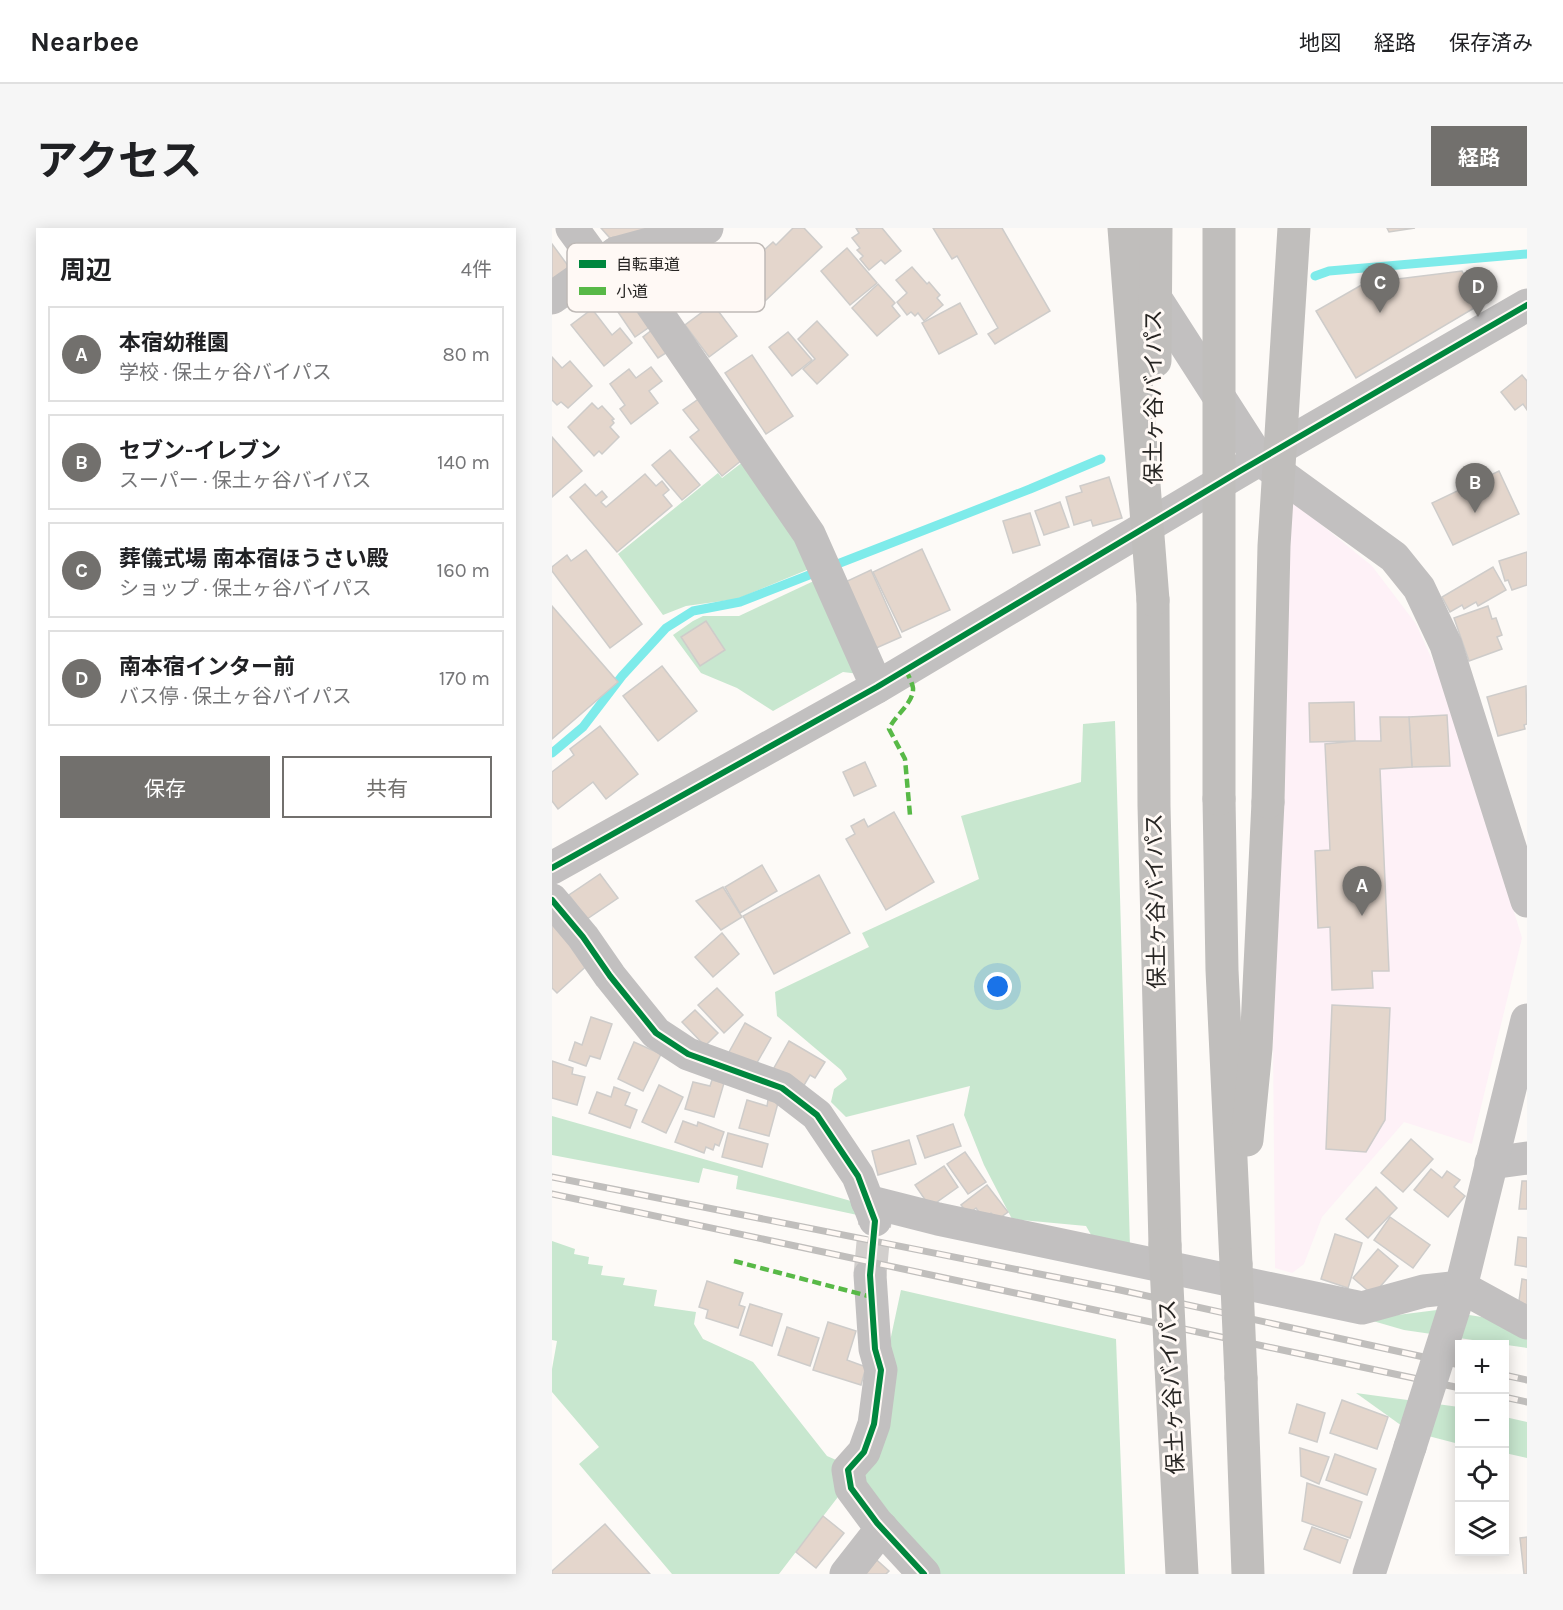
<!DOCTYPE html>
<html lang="ja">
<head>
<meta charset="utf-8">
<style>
	body { margin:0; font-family:Karla,"Noto Sans JP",sans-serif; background:#f6f6f6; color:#202124 }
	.controls { position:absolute; right:18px; bottom:18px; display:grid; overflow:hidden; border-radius:0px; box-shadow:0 3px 15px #0003 }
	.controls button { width:54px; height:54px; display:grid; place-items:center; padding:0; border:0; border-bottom:2px solid #e0e0e0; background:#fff; color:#202124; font:30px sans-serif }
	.you { position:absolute; left:446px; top:759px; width:21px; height:21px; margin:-15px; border:4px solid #fff; border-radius:50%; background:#1a73e8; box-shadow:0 0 0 9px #1a73e833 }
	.badge { display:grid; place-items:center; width:39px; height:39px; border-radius:50%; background:#72706d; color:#fff; font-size:20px; font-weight:700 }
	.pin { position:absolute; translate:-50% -50px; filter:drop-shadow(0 2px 3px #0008) }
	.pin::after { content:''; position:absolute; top:32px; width:21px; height:18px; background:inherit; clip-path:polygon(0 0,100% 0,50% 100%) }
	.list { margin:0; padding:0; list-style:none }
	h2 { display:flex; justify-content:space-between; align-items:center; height:78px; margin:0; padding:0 24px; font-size:26px }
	h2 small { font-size:20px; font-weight:400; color:#757577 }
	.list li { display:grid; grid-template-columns:39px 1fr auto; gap:18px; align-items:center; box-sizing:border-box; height:96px; margin:0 12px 12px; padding:0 12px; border:2px solid #e0e0e0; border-radius:0px }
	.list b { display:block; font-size:22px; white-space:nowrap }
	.list p { margin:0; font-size:20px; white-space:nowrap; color:#757577 }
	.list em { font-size:20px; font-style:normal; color:#757577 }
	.actions { display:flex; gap:12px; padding:18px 24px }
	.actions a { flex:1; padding:14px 0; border:2px solid #72706d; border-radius:0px; text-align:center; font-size:21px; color:#72706d }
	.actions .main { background:#72706d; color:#fff }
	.icon { flex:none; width:33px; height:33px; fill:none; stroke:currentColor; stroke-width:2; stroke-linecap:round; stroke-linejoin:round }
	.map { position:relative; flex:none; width:975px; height:1346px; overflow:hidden; border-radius:0px }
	header { display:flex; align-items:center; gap:36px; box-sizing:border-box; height:84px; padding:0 30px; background:#fff; border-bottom:2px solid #e0e0e0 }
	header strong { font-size:28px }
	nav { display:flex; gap:33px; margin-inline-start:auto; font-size:21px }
	.intro { display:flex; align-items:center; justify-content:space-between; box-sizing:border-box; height:144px; padding:0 36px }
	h1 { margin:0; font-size:42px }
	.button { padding:15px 27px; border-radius:0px; background:#72706d; color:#fff; font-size:21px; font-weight:700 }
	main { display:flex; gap:36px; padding:0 36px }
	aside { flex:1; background:#fff; border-radius:0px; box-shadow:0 3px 15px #0003 }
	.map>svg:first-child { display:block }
	.education { fill:#fef1f7 }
	.green { fill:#c8e7cf }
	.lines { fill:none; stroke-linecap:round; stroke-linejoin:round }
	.stream { stroke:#7eebea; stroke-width:9 }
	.building { fill:#e4d6cc; stroke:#ceccca; stroke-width:1.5 }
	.minor-tunnel { stroke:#d2cfcd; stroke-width:33; stroke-dasharray:33 16; stroke-linecap:butt }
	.minor { stroke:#c2c0c0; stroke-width:33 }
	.highway { stroke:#c0bebc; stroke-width:33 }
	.rail-casing { stroke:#c0bebc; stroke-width:7 }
	.rail { stroke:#fff9f5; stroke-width:4.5; stroke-dasharray:14; stroke-linecap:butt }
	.minor-bridge { stroke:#c2c0c0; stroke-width:33 }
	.highway-bridge { stroke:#c0bebc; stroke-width:33 }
	.quiet { stroke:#58b947; stroke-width:4.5; stroke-dasharray:9 4.5; stroke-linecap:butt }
	.cycleway-casing { stroke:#fff9f5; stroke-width:10 }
	.cycleway { stroke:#00873e; stroke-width:6 }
	.labels { text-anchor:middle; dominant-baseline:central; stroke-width:6; stroke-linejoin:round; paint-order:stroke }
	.street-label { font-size:22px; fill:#272523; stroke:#fff9f5 }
	.key { fill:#fff9f5; stroke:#beb9b6; stroke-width:1.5 }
	.key-label { font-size:16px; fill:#272523 }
</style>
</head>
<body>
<header>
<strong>Nearbee</strong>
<nav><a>地図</a><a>経路</a><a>保存済み</a></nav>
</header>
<div class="intro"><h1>アクセス</h1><a class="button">経路</a></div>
<main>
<aside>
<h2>周辺<small>4件</small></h2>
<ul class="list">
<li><span class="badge">A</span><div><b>本宿幼稚園</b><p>学校 · 保土ヶ谷バイパス</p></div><em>80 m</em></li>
<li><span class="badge">B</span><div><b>セブン-イレブン</b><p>スーパー · 保土ヶ谷バイパス</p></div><em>140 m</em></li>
<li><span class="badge">C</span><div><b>葬儀式場 南本宿ほうさい殿</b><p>ショップ · 保土ヶ谷バイパス</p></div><em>160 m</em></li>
<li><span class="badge">D</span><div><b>南本宿インター前</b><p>バス停 · 保土ヶ谷バイパス</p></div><em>170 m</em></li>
</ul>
<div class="actions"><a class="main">保存</a><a>共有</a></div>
</aside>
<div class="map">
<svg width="975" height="1346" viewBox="0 0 975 1346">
	<rect width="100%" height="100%" fill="#fdfaf7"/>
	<polygon class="education" points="739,272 820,338 864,396 896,467 970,710 920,916 852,894 770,989 752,1036 740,1045 723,1040 721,814"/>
	<g class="green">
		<polygon points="196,230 262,339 185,371 134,378 111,387 66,326 166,245 170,250"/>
		<polygon points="266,351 307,446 291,444 221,483 185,460 149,445 121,407 141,393 151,388 187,388"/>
		<polygon points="563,493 578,1019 542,1012 534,998 460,991 432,937 412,887 418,858 294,889 279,874 282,861 295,851 289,842 225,788 223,764 317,719 310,705 427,651 409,588 529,554 531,496"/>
		<polygon points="0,888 306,975 310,988 184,961 186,948 151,940 147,955 0,927"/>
		<polygon points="0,1013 23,1021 22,1026 37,1029 36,1036 51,1038 49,1047 73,1050 71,1057 105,1062 102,1078 144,1084 142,1096 151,1111 201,1134 275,1228 291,1235 292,1261 227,1346 120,1346 27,1236 47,1219 0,1164 0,1141 5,1113 0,1112"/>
		<polygon points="349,1062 564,1111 573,1346 383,1346 305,1242 337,1118"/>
		<polygon points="885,1082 930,1089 975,1110 975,1120 852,1102 814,1091"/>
		<polygon points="804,1165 907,1179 907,1216 857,1203"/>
		<polygon points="953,1189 975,1194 975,1230 953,1225"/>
	</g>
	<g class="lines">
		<g class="stream">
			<polyline points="763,48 777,43 975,26"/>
			<polyline points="0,525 31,499 70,448 114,400 141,383 188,374 478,261 549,231"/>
		</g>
	</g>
	<g class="building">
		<polygon points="49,0 105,0 65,18"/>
		<polygon points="241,0 252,0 270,19 211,75 202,65 205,63 191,48 201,39 198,35 221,14 224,17"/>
		<polygon points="304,0 330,0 349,23 333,36 329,32 317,42 308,31 311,28 305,22 308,20 300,10 307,5"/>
		<polygon points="381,0 450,0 498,83 443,116 436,106 446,100 405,28 400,31"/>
		<polygon points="835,0 863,0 837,4"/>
		<polygon points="0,16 17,39 0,52"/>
		<polygon points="295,20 325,55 298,77 269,43"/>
		<polygon points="360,39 375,56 377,54 388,67 385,70 391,77 372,93 366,85 363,88 359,84 355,87 345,74 355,65 344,52"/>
		<polygon points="910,43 929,76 804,150 764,83 813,55"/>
		<polygon points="71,48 99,98 83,109 51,62"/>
		<polygon points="326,56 343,75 340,78 348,88 325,108 300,80"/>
		<polygon points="408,75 425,106 387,126 370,95"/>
		<polygon points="161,76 185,108 157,129 133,97"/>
		<polygon points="40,81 60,107 68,100 80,115 52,138 19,97"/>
		<polygon points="265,93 296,127 265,156 251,141 263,131 246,111"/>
		<polygon points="101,101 117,123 106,130 91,109"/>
		<polygon points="236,104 260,132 240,148 217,119"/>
		<polygon points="200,127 241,188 214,206 173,145"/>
		<polygon points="0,129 10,140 18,133 40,158 16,180 9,174 5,177 0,172"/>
		<polygon points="99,139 110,153 97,163 106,175 79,196 68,181 73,177 58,156 77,141 84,150"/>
		<polygon points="970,147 975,153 975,182 971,176 963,182 949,164"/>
		<polygon points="148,170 195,228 170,248 138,209 147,202 131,182"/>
		<polygon points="40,175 46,181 50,178 62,191 60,192 62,195 58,199 67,209 50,226 47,223 42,228 16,199"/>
		<polygon points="0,209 30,243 0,269"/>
		<polygon points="118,222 148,257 130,272 100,237"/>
		<polygon points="947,243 967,286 901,317 880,275"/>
		<polygon points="93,246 104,258 110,253 117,262 111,267 120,278 65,324 18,269 33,256 44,268 50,263 55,269 49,274 54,279"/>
		<polygon points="557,249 570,290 541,298 539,292 522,297 514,269 530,264 528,258"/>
		<polygon points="508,274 517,299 492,307 483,283"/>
		<polygon points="478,285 488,317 461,325 451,293"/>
		<polygon points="370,321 398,382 350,404 321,344"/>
		<polygon points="34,322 90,396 58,420 0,343 0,339 15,327 19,333"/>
		<polygon points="975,324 975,357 960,362 956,352 953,353 947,333"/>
		<polygon points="941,339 954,362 926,378 924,374 912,381 910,377 898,384 890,369"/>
		<polygon points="319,342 349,409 322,421 291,355"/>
		<polygon points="0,378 66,454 0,511"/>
		<polygon points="936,378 940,391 944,390 950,407 945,409 950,421 917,433 902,390"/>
		<polygon points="154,393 173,422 148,438 129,409"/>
		<polygon points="110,438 145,483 106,513 71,468"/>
		<polygon points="974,458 975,496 972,497 973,501 946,508 935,469"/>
		<polygon points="802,474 803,513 758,514 757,475"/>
		<polygon points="895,487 898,538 860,539 857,489"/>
		<polygon points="828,489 857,489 860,539 828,541 837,743 820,743 821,760 780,762 778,699 766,700 763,623 778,622 773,516 803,513 829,513"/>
		<polygon points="48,498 86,546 54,571 41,554 6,581 0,573 0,544 22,527 18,521"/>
		<polygon points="313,534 324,558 302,568 291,544"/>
		<polygon points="342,584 382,654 334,682 294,611 303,606 299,598 312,591 316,599"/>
		<polygon points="210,637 225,663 188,685 173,659"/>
		<polygon points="48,646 66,670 35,691 17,667"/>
		<polygon points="267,647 298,705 222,746 191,688"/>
		<polygon points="171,659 190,689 169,702 144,673"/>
		<polygon points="0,689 41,732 5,765 0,760"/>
		<polygon points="170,705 187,726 161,749 143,729"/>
		<polygon points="165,760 191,787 172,805 146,777"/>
		<polygon points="780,777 838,780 833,892 814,924 774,921"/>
		<polygon points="143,782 166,805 153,818 130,794"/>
		<polygon points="39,789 60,796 48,831 38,828 34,838 17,832 23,814 30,817"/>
		<polygon points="193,795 219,810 202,840 176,826"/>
		<polygon points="237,813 273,834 263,850 258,847 248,864 218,847"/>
		<polygon points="82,814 109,826 91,863 66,851"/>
		<polygon points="0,833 21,840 20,846 33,849 25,877 0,870"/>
		<polygon points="160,852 172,855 162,889 133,881 141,854 158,858"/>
		<polygon points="107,857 131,869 114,905 90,894"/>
		<polygon points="62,859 78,865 73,877 85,882 78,900 37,885 45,864 59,869"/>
		<polygon points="195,872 215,878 216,872 226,875 217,908 187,900"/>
		<polygon points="131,893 145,898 146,894 172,904 167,918 163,916 161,922 154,919 152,925 123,914"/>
		<polygon points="401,896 409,918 373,930 365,908"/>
		<polygon points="176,905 216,916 210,939 170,929"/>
		<polygon points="859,911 881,931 851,964 829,945"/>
		<polygon points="357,912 364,936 326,947 320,923"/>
		<polygon points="413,924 434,954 416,966 395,936"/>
		<polygon points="392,938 406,959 378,979 363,957"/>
		<polygon points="879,941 890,950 895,943 908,952 902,959 913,968 896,989 862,962"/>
		<polygon points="970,953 975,953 975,981 967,981"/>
		<polygon points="435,957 456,984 445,992 439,985 432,991 424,980 416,986 409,977"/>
		<polygon points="824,959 845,980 816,1010 794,991"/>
		<polygon points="838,989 878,1017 861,1040 822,1012"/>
		<polygon points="783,1006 810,1015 796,1060 769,1051"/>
		<polygon points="966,1009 975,1010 975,1039 963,1037"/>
		<polygon points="826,1021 846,1038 821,1067 801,1050"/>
		<polygon points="970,1051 975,1052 975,1084 966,1080"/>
		<polygon points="155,1053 191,1065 187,1077 193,1079 186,1100 154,1090 156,1082 147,1079"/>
		<polygon points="198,1076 230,1086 220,1118 188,1107"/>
		<polygon points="276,1094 304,1103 295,1132 314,1139 309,1157 261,1142"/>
		<polygon points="235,1099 267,1110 258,1138 226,1127"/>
		<polygon points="790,1172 836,1189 825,1221 778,1205"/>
		<polygon points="745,1176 773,1185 765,1214 737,1205"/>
		<polygon points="748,1220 777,1229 767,1256 749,1248"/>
		<polygon points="783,1226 824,1241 815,1267 774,1252"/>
		<polygon points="755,1255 810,1274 798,1310 750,1293"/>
		<polygon points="271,1288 292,1305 264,1340 244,1324"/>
		<polygon points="53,1296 98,1346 0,1346 0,1343"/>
		<polygon points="760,1299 796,1312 788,1335 752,1321"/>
		<polygon points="975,1309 975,1346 972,1346 968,1310"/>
		<polygon points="318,1326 337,1343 334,1346 301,1346"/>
	</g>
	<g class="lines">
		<polyline class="minor-tunnel" points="318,1047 323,993"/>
		<g class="minor">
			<polyline points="20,0 47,37"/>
			<polyline points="64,25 257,306 325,459"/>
			<polyline points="595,57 707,231 842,329 867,360 894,417 975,673"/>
			<polyline points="0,70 64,25 155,0"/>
			<polyline points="0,640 325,459 688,243 975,77"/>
			<polyline points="0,672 31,709 58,748 104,805 136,826 230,860 265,887 306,948 323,992"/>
			<polyline points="939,935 975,930"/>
			<polyline points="315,973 386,991 810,1080 872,1063 909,1059 975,1095"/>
			<polyline points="318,1047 323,1121 329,1142 322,1196 312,1224 296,1242 299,1260 325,1295 372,1346"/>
			<polyline points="909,1059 975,792"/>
			<polyline points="294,1346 330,1300"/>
			<polyline points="817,1346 858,1219"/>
		</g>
		<g class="highway">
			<polyline points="601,372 602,578 613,1017"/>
			<polyline points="667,571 670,742 684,1036"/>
			<polyline points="695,912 704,820 716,574"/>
			<polyline points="619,1139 630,1346"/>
			<polyline points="689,1150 696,1346"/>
		</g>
		<defs>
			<g id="rail">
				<polyline points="0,949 568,1062 908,1137"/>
				<polyline points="0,966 908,1160"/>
				<polyline points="952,1147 975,1152"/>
				<polyline points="952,1169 975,1174"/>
			</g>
		</defs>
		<use href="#rail" class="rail-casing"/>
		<use href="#rail" class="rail"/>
		<polyline class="minor-bridge" points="858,1219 909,1059"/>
		<g class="highway-bridge">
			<polyline points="572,0 601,372"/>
			<polyline points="603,133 604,0"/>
			<polyline points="667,571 667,0"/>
			<polyline points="716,574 722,318 742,0"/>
			<polyline points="613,1017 619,1139"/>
			<polyline points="684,1036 689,1150"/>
		</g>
		<g class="quiet">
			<path d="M354 442C356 447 360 454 361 460 362 475 342 488 337 501L353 531 358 587"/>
			<polyline points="182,1033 320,1069"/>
		</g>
		<defs>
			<g id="cycleway">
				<polyline points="0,640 325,459 688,243 975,77"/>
				<polyline points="0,672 31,709 58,748 104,805 136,826 230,860 265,887 306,948 323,993 318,1047 323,1121 329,1142 322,1196 312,1224 296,1242 299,1260 325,1295 372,1346"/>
			</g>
		</defs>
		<use href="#cycleway" class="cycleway-casing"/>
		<use href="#cycleway" class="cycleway"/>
	</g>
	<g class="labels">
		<g class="street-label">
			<text transform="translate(602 169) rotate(-90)">保土ヶ谷バイパス</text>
			<text transform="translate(604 673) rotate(-91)">保土ヶ谷バイパス</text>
			<text transform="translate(620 1159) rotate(-93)">保土ヶ谷バイパス</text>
		</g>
	</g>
	<rect x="15" y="15" width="198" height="69" rx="9" class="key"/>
	<rect x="27" y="32" width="27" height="8" fill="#00873e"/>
	<rect x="27" y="59" width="27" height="8" fill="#58b947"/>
	<g class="key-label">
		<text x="64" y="42">自転車道</text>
		<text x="64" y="69">小道</text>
	</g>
</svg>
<div class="controls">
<button>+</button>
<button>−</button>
<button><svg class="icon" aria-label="locate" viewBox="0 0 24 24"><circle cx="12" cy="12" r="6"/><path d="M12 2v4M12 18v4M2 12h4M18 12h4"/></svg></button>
<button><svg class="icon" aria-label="layers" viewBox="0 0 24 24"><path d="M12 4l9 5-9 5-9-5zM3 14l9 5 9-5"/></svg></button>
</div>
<div class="you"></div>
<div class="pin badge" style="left:810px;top:688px">A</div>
<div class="pin badge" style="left:923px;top:285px">B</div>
<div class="pin badge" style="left:828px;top:85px">C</div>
<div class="pin badge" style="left:926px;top:89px">D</div>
</div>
</main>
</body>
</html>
